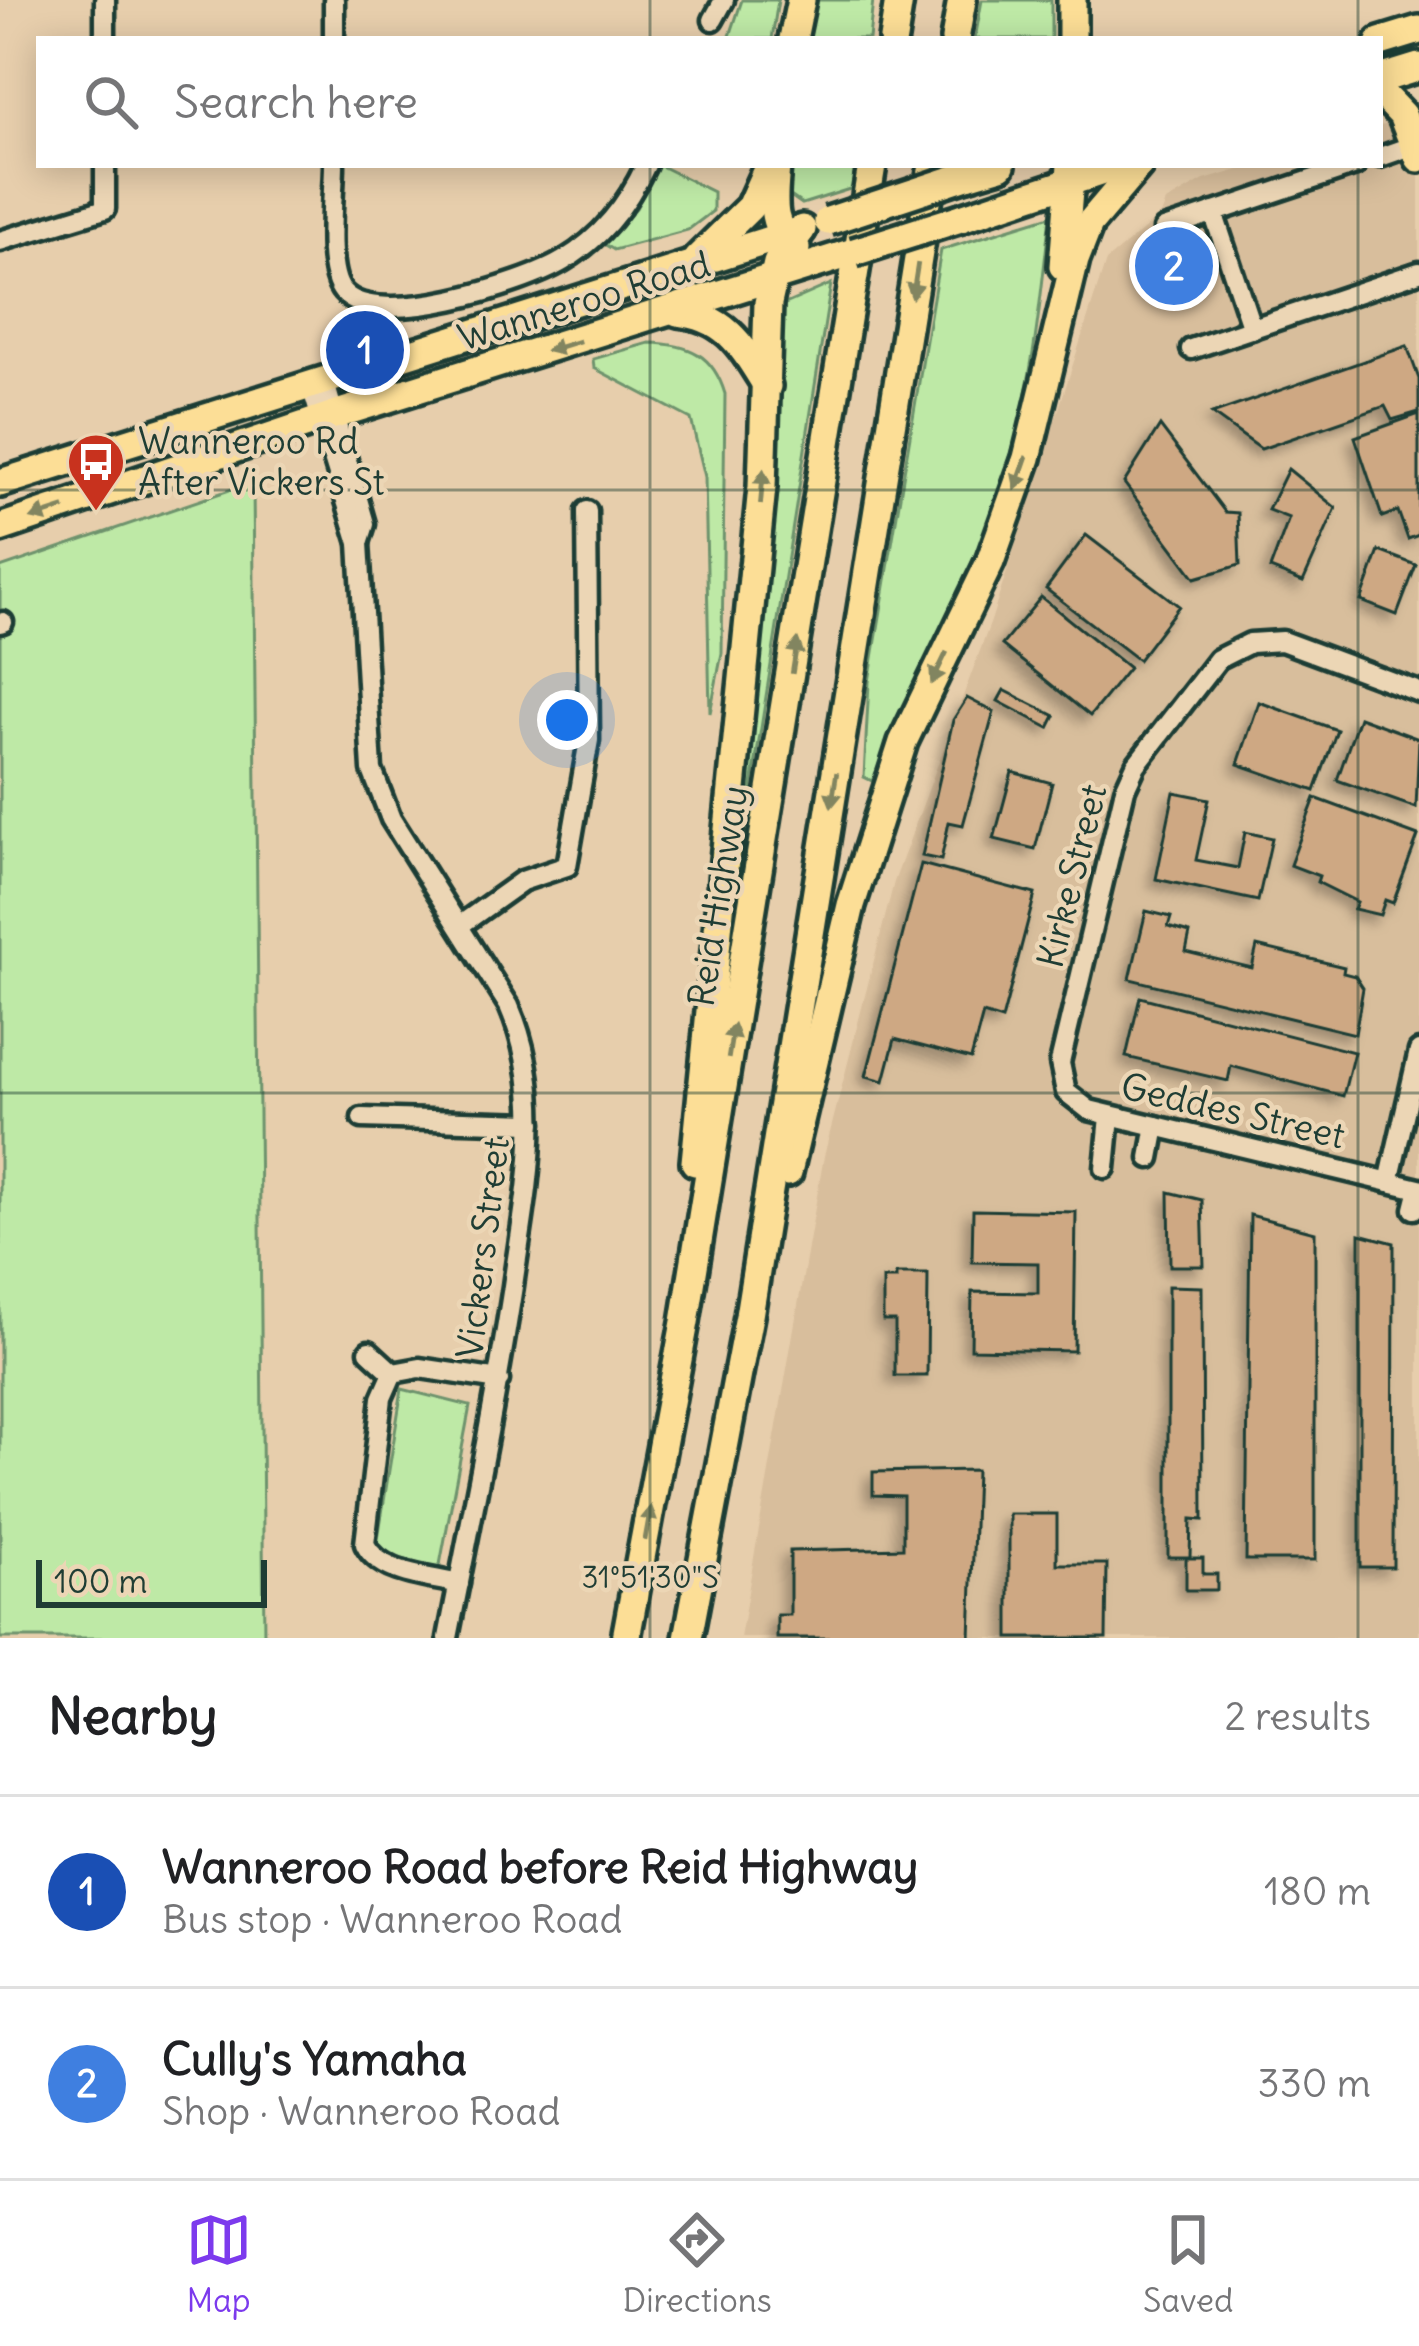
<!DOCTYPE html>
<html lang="en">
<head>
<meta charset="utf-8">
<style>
	body { margin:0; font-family:Delius,sans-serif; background:#f2f2f2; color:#202124 }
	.scale { position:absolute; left:36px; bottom:30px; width:231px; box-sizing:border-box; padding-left:12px; border:6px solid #1f3d34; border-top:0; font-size:33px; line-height:42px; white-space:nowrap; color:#1f3d34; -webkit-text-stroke:9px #ecd6b5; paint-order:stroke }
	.you { position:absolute; left:567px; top:720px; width:42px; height:42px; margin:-30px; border:9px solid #fff; border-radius:50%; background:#1a73e8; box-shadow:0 0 0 18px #1a73e833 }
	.badge { display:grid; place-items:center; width:78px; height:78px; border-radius:50%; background:#7c3aed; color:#fff; font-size:39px; font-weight:700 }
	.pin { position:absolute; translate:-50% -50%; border:6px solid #fff; box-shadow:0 3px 12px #0006 }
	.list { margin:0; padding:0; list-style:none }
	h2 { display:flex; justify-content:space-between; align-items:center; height:156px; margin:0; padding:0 48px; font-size:51px }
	h2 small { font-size:39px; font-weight:400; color:#757577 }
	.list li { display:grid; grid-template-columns:78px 1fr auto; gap:36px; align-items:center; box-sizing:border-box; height:192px; padding:0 48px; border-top:3px solid #e0e0e0 }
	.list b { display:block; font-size:45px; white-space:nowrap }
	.list p { margin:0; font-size:39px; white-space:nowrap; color:#757577 }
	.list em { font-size:39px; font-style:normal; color:#757577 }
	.icon { flex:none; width:66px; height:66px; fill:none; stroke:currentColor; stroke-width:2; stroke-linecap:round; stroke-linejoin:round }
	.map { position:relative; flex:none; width:1419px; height:1638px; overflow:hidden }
	.search { position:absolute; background:#fff; box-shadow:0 6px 30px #0003; left:36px; right:36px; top:36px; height:132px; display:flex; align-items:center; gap:30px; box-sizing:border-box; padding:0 42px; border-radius:0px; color:#757577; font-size:45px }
	.sheet { height:540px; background:#fff }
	nav { display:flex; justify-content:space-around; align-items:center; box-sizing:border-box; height:168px; border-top:3px solid #e0e0e0; background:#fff; font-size:33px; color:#757577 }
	nav a { display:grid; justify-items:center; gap:6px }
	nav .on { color:#7c3aed }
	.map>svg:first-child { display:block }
	.built { fill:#d8be9c }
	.green { fill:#bee9a6; stroke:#6e936d; stroke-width:3 }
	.building { fill:#cea883; stroke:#1f3d34; stroke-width:3; filter:url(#shadow) }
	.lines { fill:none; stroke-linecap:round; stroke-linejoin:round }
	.minor-casing { stroke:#1f3d34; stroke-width:27 }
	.highway-casing { stroke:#1f3d34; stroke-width:36 }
	.minor { stroke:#ecd6b5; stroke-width:18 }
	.highway { stroke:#fcde96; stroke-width:27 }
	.highway-bridge-casing { stroke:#1f3d34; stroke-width:36; stroke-linecap:butt }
	.highway-bridge { stroke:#fcde96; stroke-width:27 }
	.oneway { fill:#828560 }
	.ticks { fill:none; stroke:#1f3d34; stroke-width:3; stroke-opacity:0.45 }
	.labels { text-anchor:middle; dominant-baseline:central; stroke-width:9; stroke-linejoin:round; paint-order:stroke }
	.street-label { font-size:36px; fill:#1f3d34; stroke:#ecd6b5 }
	.poi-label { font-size:36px; fill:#1f3d34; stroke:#ecd6b5; text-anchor:start }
	.ticks-label { font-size:30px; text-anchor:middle; fill:#1f3d34; stroke:#ecd6b5; stroke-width:9; stroke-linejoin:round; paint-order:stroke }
</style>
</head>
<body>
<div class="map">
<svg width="1419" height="1638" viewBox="0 0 1419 1638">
	<defs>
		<filter id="shadow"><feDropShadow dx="-7" dy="7" stdDeviation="6" flood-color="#0004"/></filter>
	</defs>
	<rect width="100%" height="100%" fill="#e7ceac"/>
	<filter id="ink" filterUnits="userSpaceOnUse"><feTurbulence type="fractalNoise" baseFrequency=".00833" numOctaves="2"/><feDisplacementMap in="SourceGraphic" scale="24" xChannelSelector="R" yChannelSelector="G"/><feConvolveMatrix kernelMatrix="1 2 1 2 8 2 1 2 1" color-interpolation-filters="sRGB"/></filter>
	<g filter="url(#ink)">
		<polygon class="built" points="1419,116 1419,1638 740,1638 824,1156 894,882 991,621 1106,261 1161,215 1166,202 1204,180 1256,165 1380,165 1380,126"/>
		<g class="green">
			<polygon points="742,0 778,0 772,39 729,39"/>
			<polygon points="817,0 873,0 869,39 806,39"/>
			<polygon points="982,0 1051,0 1051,39 975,39"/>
			<polygon points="659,165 713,192 713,211 688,230 614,250 602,243 636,208"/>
			<polygon points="792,165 856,165 853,188 802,204 789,195"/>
			<path d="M1050 216C1041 294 1034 375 1012 451 979 565 920 673 872 781L864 777 869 682 941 250Z"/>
			<polygon points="831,284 739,868 731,869 774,488 783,305"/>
			<path d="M649 343C689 344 713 354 725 394L722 653 710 713 705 477 691 419 594 368 593 359Z"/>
			<polygon points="253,482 264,1638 0,1638 0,568"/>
			<polygon points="402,1389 470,1406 439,1570 376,1551"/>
		</g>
		<g class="building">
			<polygon points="1407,346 1419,379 1419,412 1392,420 1385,406 1261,449 1212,414"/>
			<polygon points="1419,414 1419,535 1408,539 1398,511 1382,517 1355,437"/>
			<polygon points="1160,426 1225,512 1238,513 1240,565 1195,578 1124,483"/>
			<polygon points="1288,469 1336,508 1303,582 1270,569 1289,518 1268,510"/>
			<polygon points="1086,535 1179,606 1138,660 1046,589"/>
			<polygon points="1379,551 1416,565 1397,615 1361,601"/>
			<polygon points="1041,597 1129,668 1090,716 1002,645"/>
			<polygon points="1004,690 1055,716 1049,728 998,701"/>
			<polygon points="967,698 994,712 963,825 949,822 941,860 922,856 953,720"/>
			<polygon points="1259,702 1337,730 1315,791 1238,764"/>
			<polygon points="1359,717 1419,739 1416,808 1337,780"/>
			<polygon points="1012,772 1052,783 1035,849 994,839"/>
			<polygon points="1174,792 1209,799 1196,860 1238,868 1245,832 1272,838 1258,901 1156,879"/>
			<polygon points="1315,798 1418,836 1393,903 1385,900 1380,915 1354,909 1357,902 1317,882 1319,876 1290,865"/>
			<polygon points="921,864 1035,894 1002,1020 983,1014 971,1059 895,1039 884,1081 866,1076"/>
			<polygon points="1146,911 1171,917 1168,927 1190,933 1186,952 1252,968 1257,946 1344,967 1343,973 1355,976 1363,988 1355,1034 1130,979"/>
			<polygon points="1140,997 1354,1052 1343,1096 1231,1066 1228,1081 1126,1057"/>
			<polygon points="1169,1192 1202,1200 1204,1266 1170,1266"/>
			<polygon points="973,1210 1076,1212 1074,1351 971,1349 972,1292 1038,1293 1038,1263 972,1262"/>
			<polygon points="1250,1215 1315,1232 1315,1560 1246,1560"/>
			<polygon points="1360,1234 1394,1243 1393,1567 1360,1567"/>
			<polygon points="896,1274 928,1274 927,1376 895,1376 895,1321 883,1321 883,1279 896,1279"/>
			<polygon points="1168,1286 1202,1287 1203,1520 1191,1519 1190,1557 1168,1557"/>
			<polygon points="976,1470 970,1638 777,1638 777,1615 790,1615 790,1551 903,1548 903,1496 873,1495 873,1472"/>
			<polygon points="1009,1514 1057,1514 1057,1564 1107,1564 1106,1638 1009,1638"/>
			<polygon points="1186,1558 1203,1558 1203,1574 1217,1574 1217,1590 1186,1590"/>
		</g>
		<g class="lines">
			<defs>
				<g id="minor">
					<polyline points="105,0 105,39"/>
					<polyline points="334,0 334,39"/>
					<polyline points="713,20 724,0"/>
					<polyline points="1380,157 1414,145"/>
					<path d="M334 165C334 195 324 270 343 292 377 331 525 284 563 261 602 238 627 205 646 165"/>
					<polyline points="1213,212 1252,329"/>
					<polyline points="1164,229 1356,165"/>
					<polyline points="0,241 105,209 105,165"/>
					<polyline points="1191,349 1419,272"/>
					<polyline points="324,379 365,524 359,543"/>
					<path d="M310 383 359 543 372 770 391 819 509 1006C549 1098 526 1191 513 1286 495 1404 471 1521 448 1638"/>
					<polyline points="0,623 3,622"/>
					<polyline points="459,926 522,881 567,866 589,740 587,511"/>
					<polyline points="362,1118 532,1123"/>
					<polyline points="1150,1158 1156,1126"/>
					<polyline points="1105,1168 1110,1116"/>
					<polyline points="1389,1182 1419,1051"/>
					<polyline points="1414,1209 1419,1189 1089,1110 1066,1092 1060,1063 1125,789 1136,765 1218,659 1250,643 1282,641 1419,692"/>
					<polyline points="369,1351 393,1373"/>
					<path d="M459 1584C428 1576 380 1575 365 1544L382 1398 393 1373 420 1368 499 1380"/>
				</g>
				<g id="highway">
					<polyline points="793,39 801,0"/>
					<polyline points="893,39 899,0"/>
					<polyline points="955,39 962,0"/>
					<polyline points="1072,39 1072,0"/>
					<polyline points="1380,42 1419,30"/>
					<polyline points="1380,79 1419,67"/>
					<polyline points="1380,92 1402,115 1419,158"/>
					<path d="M776 165C774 197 767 226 796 248"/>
					<polyline points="967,175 1001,165"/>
					<polyline points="961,218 1121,165"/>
					<polyline points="697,259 750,207 769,165"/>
					<polyline points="1063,266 1071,165"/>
					<path d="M678 312C727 317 742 346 767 386"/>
					<polyline points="0,483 801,230"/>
					<polyline points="0,528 334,415 854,252"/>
					<polyline points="695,1162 762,487 768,303 777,263 802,229"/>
					<polyline points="788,1172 851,905 903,742 990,562 1027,458 1075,260 1089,224 1139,165"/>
					<polyline points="626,1638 685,1322 872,165"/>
					<polyline points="688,1638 749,1316 933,165"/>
				</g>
			</defs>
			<use href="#minor" class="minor-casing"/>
			<use href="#highway" class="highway-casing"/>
			<use href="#minor" class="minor"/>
			<use href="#highway" class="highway"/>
			<defs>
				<g id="highway-bridge">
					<polyline points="828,221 967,175"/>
					<polyline points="854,252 961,218"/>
				</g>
			</defs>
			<use href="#highway-bridge" class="highway-bridge-casing"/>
			<use href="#highway-bridge" class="highway-bridge"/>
		</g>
		<defs><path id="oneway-solid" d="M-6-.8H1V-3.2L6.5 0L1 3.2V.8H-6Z" transform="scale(3)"/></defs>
		<g class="oneway">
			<use href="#oneway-solid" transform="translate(915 281) rotate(99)"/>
			<use href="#oneway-solid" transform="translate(563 346) rotate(163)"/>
			<use href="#oneway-solid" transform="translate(1021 473) rotate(109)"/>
			<use href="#oneway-solid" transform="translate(762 487) rotate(-85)"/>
			<use href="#oneway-solid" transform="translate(48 513) rotate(162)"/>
			<use href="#oneway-solid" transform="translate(795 656) rotate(-81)"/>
			<use href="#oneway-solid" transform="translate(939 668) rotate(116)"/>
			<use href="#oneway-solid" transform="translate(834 790) rotate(99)"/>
			<use href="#oneway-solid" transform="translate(731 1041) rotate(-81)"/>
			<use href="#oneway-solid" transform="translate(648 1523) rotate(-80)"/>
		</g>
	</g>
	<path class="ticks" d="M650 0V39M1358 0V39M650 165V1638M1358 165V1638M0 490H1419M0 1093H1419"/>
	<defs>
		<symbol id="bus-pin" viewBox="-11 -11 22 30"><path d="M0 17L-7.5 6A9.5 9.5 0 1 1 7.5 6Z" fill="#c8321e" stroke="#ecd6b5"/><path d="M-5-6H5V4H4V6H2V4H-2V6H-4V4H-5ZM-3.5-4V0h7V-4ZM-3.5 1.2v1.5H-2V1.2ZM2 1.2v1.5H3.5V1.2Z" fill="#fff"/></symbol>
	</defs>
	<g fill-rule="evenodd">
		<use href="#bus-pin" x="63" y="429" width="66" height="90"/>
	</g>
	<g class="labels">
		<g class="street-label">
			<text transform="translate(584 301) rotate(-17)">Wanneroo Road</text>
			<text transform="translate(1072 876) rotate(-76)">Kirke Street</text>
			<text transform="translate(718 896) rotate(-81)">Reid Highway</text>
			<text transform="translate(1233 1111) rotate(13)">Geddes Street</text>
			<text transform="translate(483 1248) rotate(-83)">Vickers Street</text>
		</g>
		<g class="poi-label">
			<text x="138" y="441">Wanneroo Rd<tspan x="138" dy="41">After Vickers St</tspan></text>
		</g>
	</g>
	<g class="ticks-label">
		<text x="650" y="1588">31°51'30"S</text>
	</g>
</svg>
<div class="scale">100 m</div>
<div class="you"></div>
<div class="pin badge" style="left:365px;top:350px;background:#1a4fb4">1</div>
<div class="pin badge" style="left:1174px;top:266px;background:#3f7fe0">2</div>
<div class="search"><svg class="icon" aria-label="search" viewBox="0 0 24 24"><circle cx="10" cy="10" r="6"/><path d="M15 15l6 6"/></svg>Search here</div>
</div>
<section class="sheet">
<h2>Nearby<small>2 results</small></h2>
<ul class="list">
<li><span class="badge" style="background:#1a4fb4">1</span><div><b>Wanneroo Road before Reid Highway</b><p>Bus stop · Wanneroo Road</p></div><em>180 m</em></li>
<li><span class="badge" style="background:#3f7fe0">2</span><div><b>Cully's Yamaha</b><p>Shop · Wanneroo Road</p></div><em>330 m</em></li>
</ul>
</section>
<nav>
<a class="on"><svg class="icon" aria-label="map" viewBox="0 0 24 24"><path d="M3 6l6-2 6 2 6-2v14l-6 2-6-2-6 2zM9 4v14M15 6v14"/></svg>Map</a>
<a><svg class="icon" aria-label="directions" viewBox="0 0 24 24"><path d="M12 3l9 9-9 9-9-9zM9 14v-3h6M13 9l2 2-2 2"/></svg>Directions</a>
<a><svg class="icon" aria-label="saved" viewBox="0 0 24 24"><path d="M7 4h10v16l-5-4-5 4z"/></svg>Saved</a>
</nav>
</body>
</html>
